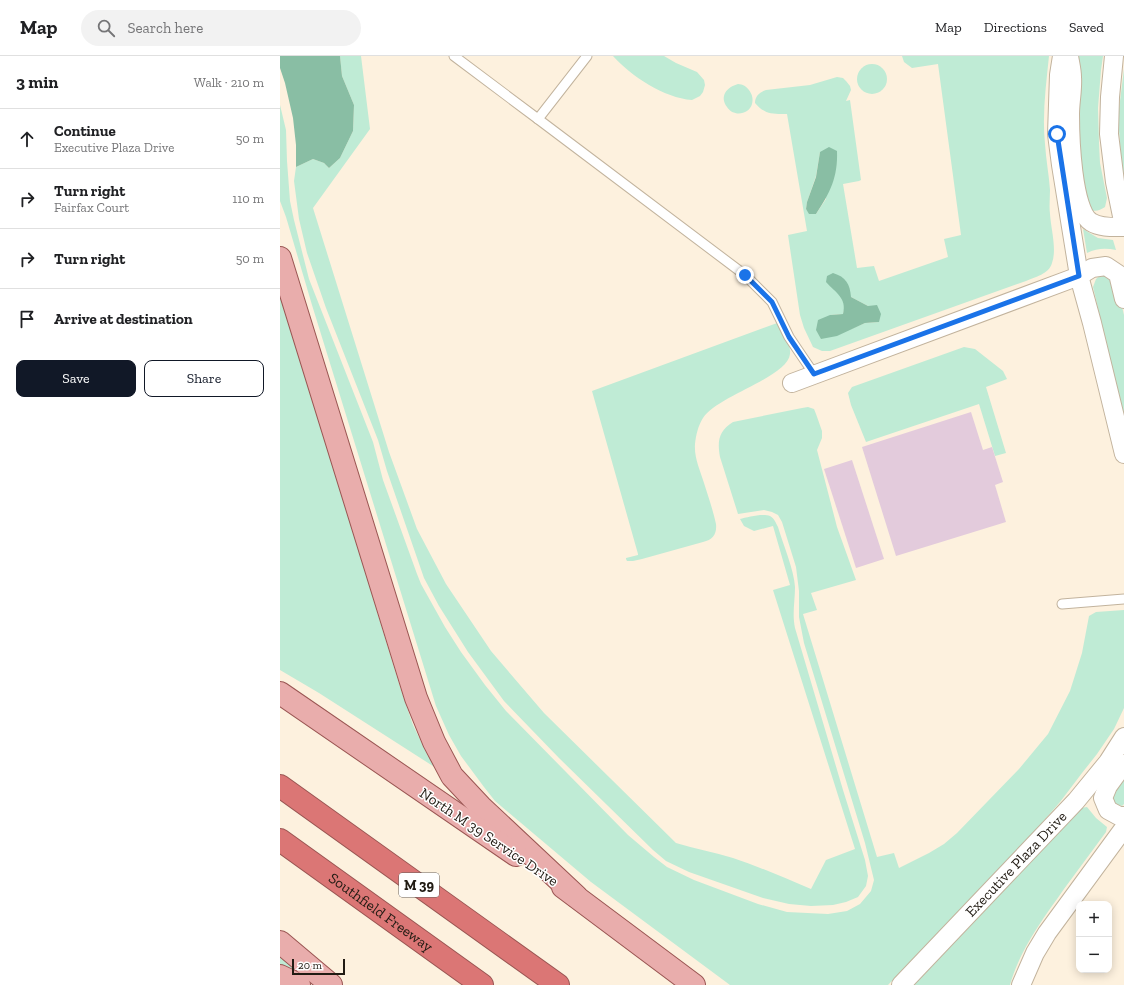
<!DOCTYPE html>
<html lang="en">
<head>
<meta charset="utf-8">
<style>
	body { margin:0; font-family:"Zilla Slab",serif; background:#f2f2f2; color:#202124 }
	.controls { position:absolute; right:12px; bottom:12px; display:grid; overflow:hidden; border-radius:8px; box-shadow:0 2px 10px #0003 }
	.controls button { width:36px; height:36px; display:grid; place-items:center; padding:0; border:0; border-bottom:1px solid #e0e0e0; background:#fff; color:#202124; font:20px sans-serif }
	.scale { position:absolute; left:12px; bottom:10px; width:53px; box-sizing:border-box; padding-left:4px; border:2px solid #211b13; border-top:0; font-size:11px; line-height:14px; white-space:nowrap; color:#211b13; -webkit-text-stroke:3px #fff; paint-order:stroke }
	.stop { position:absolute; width:12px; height:12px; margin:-9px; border:3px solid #1a73e8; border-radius:50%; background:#fff }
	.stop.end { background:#1a73e8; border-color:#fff; box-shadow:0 1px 4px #0008 }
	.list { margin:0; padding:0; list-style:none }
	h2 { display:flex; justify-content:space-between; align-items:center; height:52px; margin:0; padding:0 16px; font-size:17px }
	h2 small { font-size:13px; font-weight:400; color:#757577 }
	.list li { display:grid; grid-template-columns:26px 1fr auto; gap:12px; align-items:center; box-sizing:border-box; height:60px; padding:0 16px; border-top:1px solid #e0e0e0 }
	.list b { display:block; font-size:15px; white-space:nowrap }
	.list p { margin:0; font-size:13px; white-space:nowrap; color:#757577 }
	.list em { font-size:13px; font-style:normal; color:#757577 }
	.actions { display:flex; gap:8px; padding:12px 16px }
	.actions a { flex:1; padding:9px 0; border:1px solid #111827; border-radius:8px; text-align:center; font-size:14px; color:#111827 }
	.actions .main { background:#111827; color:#fff }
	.icon { flex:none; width:22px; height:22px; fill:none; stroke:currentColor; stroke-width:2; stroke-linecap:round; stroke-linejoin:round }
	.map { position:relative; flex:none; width:844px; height:929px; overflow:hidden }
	header { display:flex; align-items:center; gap:24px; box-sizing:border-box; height:56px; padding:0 20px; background:#fff; border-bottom:1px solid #e0e0e0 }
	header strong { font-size:19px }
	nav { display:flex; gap:22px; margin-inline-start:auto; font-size:14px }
	.search { width:280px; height:36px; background:#f2f2f2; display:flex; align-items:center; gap:10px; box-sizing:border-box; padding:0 14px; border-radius:22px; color:#757577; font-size:15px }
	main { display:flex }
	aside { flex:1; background:#fff }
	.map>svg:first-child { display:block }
	.green { fill:#bfebd5; fill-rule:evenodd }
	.forest { fill:#89bea4 }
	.building { fill:#e3cbdc }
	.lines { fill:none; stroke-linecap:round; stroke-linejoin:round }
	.service-casing { stroke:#c2b39d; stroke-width:11 }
	.minor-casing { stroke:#c2b39d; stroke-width:20 }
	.primary-casing { stroke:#9a5653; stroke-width:24 }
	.motorway-casing { stroke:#9a5653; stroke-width:24 }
	.service { stroke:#fff; stroke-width:9 }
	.minor { stroke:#fff; stroke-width:18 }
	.primary { stroke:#e9adac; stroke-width:22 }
	.motorway { stroke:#db7675; stroke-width:22 }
	.route { stroke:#1a73e8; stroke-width:5 }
	.labels { text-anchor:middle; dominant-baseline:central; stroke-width:3; stroke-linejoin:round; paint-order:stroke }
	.shield { fill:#fff; stroke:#645f5a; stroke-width:1 }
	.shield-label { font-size:14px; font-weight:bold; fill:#211b13 }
	.street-label { font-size:15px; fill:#211b13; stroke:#fff }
</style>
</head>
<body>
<header>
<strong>Map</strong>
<div class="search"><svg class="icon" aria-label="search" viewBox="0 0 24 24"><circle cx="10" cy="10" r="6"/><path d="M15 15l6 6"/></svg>Search here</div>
<nav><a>Map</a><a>Directions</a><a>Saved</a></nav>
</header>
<main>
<aside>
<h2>3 min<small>Walk · 210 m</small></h2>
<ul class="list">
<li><svg class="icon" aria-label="ahead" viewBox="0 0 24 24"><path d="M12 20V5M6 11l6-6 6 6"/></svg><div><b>Continue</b><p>Executive Plaza Drive</p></div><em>50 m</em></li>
<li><svg class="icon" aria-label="right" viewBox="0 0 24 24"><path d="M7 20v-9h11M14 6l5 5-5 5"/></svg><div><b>Turn right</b><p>Fairfax Court</p></div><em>110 m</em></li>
<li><svg class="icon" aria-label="right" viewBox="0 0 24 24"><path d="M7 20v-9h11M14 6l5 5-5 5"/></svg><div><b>Turn right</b></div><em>50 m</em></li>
<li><svg class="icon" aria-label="arrive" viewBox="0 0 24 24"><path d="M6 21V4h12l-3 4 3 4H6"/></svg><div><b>Arrive at destination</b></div></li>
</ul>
<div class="actions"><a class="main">Save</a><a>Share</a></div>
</aside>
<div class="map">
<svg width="844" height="929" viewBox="0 0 844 929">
	<rect width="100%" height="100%" fill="#fdf1de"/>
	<g class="green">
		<path d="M60 0H81L90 73 33 152 109 396 137 473 166 528 211 595 264 657 396 787C415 793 434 796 453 802 480 811 505 822 531 833L546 804 575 793 493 534 510 529 493 470 474 475 464 470 460 463C467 461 483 457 490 460 494 462 496 467 498 471 503 488 514 514 515 531 515 545 512 558 515 572L563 734 585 804 588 820 586 830 578 841 566 846 553 849 531 850 509 848 483 842 409 816 386 805 373 794 279 702 224 645 188 596 159 550 144 522 107 415 98 384 46 252 27 197 19 163 14 125 16 111 33 103 44 107 49 112 60 102 73 75 74 49 62 20Z"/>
		<path d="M333 0H384L396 7 417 16 424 24 425 29 423 36 420 40 412 44C384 42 351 20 333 0Z"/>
		<path d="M622 0H769C766 29 762 59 765 88 766 104 769 119 770 134 770 142 769 150 770 158 771 173 777 193 772 207 769 218 755 221 746 225L550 295H542L533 291 524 272 520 259 508 179 527 175 507 58C493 58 485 59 475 47 475 40 480 36 486 34L530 29 557 21 563 22 566 25 570 30 571 34 566 45 570 44 581 124 579 125 563 128 577 212 594 210 599 225 668 201 664 183 681 179 658 8 632 12 624 6ZM540 96 546 143 536 158H530L526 153 527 146 536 120ZM571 241 588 250 599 266 585 267 571 273 550 259 563 258 565 250 563 243Z"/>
		<path d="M797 0H823L821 14 818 52 819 87 820 107 827 142 825 151C819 155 815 156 808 153L799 123Z"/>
		<circle cx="592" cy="23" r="15"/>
		<polygon points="844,13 844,122 842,113 838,61"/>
		<path d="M458 28C467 28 475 39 472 48 469 59 453 61 447 51 439 40 447 31 458 28Z"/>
		<path d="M0 49 6 74 7 105 10 145 14 164 29 223 93 386 103 424 137 518 141 528 165 571 181 596 205 629 226 655 348 779 374 801 387 811 414 824 478 848 507 856 548 858 567 855 580 848 591 835 594 824 585 787 524 587 519 561V535L516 511 502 466 498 459 492 456 484 454 458 458 440 401C437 384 439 375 453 366L522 352 528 351 534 353 536 358 542 375V382L537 394 557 471 576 524 531 537 537 554 523 558 597 801 614 797 619 812 649 797 664 788 677 777 739 713 768 678 790 635 802 597 809 560 816 556 844 554V652L834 673 817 698 802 717 780 746 754 776 608 929H450L311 826 215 745 204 731 181 700 169 679 156 650 32 249 6 161 0 145Z"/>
		<path d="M803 173 818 182 833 184 836 194C826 192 817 192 807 197Z"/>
		<polygon points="822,218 836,225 844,259 844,363 813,231 816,223"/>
		<polygon points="0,220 98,559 120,631 133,669 148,700 156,712 39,637 0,614"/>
		<path d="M500 266C504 276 511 288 510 298 508 321 437 340 423 362 418 370 416 379 415 388 414 402 420 414 424 427 428 440 433 454 436 468 437 478 433 484 423 486L362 503 353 505H347L346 503V502L358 499V498L312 335Z"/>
		<polygon points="684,291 695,293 723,315 727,323 706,331 726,397 715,400 699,348 586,386 571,349 568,337 572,331"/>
		<polygon points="844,714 844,748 842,750 833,747 831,731"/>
		<path d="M807 751 816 762 827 771 826 776C812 795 798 814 784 833 763 863 740 893 730 929H629L801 752Z"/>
		<polygon points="0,891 42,929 34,929 0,910"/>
	</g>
	<g class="forest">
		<polygon points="0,0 60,0 62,20 74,49 73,75 60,102 49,112 44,107 33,103 16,111 16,89 13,62 5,27 0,12"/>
		<path d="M549 91 557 95C558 121 550 137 536 158H529L526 153 527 146 536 121 540 96Z"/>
		<path d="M553 217C566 221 570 228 571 241L588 250 597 249 601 258 599 266 585 267 557 280 541 283 536 274 538 264 550 259 563 258C567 242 556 237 546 226L547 220Z"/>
	</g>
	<g class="building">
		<polygon points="691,356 703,394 712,391 723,426 715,429 726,466 616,500 582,391"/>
		<polygon points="572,404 604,503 576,512 544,413"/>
	</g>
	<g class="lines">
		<defs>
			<g id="service">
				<polyline points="174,0 258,63 307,0"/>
				<polyline points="258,63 465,219 492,246 509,281 534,318"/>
				<polyline points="782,548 844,543"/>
			</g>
			<g id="minor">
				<polyline points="782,0 779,19 777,78 781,109 799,220 812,267 844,398"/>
				<path d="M789 0C790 7 792 14 792 21 793 33 790 46 790 58 790 79 792 155 811 166 820 172 834 171 844 171"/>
				<polyline points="834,0 830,41 829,78 835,126 844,170"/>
				<polyline points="512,327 799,220 812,212 826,210 838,218 844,243"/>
				<polyline points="844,708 828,730 823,742 828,754 839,760 844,760"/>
				<path id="s1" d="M621 929 796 745 828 706 844 681"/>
				<polyline points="741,929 755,897 767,877 844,772"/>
			</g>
			<g id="primary">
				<polyline points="0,202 136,642 154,686 172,720 201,751 296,840"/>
				<polyline points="0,637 236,799"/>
				<polyline points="283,831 414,929"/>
				<polyline points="0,886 51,929"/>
				<polyline points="0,920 19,929"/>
			</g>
			<g id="motorway">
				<polyline points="0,730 278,929"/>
				<path id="s2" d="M0 784 202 929"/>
			</g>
		</defs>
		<use href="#service" class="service-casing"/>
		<use href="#minor" class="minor-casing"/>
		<use href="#primary" class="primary-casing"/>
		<use href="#motorway" class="motorway-casing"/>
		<use href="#service" class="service"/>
		<use href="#minor" class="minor"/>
		<use href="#primary" class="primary"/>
		<use href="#motorway" class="motorway"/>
	</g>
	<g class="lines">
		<polyline class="route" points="465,219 492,246 509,281 534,318 799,220 777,78"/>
	</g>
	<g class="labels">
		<rect class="shield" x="119" y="817" width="40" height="24" rx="3"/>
		<g class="shield-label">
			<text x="139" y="829">M 39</text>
		</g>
		<g class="street-label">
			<text transform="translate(209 781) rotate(34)">North M 39 Service Drive</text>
			<text stroke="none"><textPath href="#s1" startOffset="167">Executive Plaza Drive</textPath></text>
			<text stroke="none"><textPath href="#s2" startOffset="124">Southfield Freeway</textPath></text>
		</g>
	</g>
</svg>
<div class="controls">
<button>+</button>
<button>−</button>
</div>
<div class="scale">20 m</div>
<div class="stop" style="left:777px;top:78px"></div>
<div class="stop end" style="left:465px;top:219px"></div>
</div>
</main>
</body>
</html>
